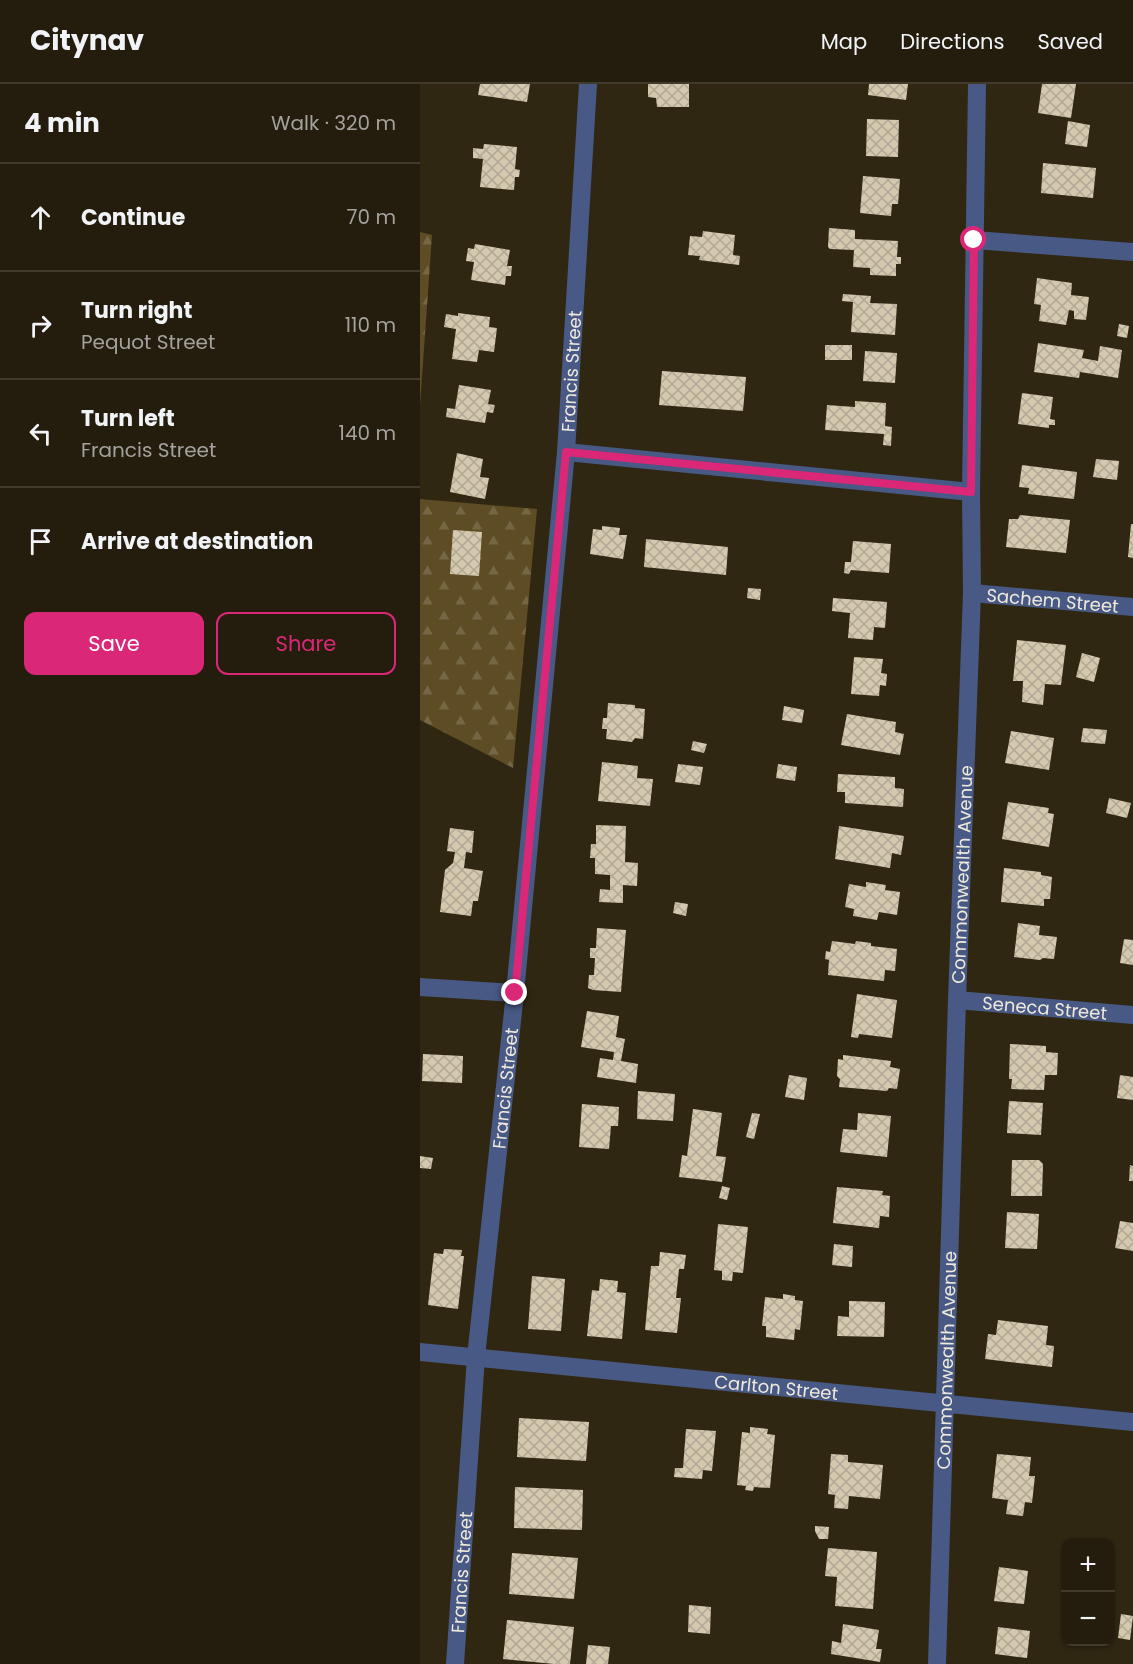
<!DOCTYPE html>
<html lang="en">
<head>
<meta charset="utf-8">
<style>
	body { margin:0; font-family:Poppins,sans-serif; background:#302a1c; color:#f1f3f6 }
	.controls { position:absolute; right:18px; bottom:18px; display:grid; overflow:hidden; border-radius:12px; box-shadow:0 2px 4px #0004 }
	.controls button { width:54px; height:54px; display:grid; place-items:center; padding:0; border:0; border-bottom:2px solid #413b2e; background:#241d0e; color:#f1f3f6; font:30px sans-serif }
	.stop { position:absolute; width:18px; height:18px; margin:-14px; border:4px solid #db2777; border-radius:50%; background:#fff }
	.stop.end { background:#db2777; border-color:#fff; box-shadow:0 2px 6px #0008 }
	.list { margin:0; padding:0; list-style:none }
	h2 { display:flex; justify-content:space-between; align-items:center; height:78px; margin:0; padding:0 24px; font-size:26px }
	h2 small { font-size:20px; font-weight:400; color:#a3a29e }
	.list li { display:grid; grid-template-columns:39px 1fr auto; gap:18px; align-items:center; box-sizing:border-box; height:108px; padding:0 24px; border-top:2px solid #413b2e }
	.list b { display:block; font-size:22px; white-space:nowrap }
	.list p { margin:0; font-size:20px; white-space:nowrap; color:#a3a29e }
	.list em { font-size:20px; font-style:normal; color:#a3a29e }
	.actions { display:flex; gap:12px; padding:18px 24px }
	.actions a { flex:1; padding:14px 0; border:2px solid #db2777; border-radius:12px; text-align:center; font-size:21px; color:#db2777 }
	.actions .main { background:#db2777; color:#fff }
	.icon { flex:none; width:33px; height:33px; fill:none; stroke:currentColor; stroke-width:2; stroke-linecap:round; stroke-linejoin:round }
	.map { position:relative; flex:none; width:713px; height:1580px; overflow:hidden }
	header { display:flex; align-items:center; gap:36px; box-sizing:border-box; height:84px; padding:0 30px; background:#241d0e; border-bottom:2px solid #413b2e }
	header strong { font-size:28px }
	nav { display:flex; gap:33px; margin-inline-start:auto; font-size:21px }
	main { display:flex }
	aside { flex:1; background:#241d0e }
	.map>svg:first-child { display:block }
	.forest { fill:url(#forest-firs) }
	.building { fill:url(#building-cross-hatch) }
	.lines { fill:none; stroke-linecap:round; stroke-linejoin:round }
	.street { stroke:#475984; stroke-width:18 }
	.route { stroke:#db2777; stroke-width:8 }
	.labels { text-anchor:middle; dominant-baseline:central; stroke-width:6; stroke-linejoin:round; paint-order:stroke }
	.street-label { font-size:18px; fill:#efe9dc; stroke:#141007 }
</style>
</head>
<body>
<header>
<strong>Citynav</strong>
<nav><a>Map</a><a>Directions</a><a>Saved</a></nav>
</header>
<main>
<aside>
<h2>4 min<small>Walk · 320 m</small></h2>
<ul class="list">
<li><svg class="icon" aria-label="ahead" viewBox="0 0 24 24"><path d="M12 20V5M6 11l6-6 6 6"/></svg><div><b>Continue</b></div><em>70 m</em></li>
<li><svg class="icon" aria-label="right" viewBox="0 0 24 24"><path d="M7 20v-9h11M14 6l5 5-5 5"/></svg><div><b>Turn right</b><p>Pequot Street</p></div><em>110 m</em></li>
<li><svg class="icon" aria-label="left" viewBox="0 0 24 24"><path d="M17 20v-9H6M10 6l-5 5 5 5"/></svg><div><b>Turn left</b><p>Francis Street</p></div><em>140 m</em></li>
<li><svg class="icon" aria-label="arrive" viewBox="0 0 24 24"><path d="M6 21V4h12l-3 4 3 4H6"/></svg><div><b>Arrive at destination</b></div></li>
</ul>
<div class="actions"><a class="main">Save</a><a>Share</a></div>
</aside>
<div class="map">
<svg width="713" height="1580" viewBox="0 0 713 1580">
	<defs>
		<pattern id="forest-firs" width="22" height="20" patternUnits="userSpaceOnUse" patternTransform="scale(1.5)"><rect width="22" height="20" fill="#5e4c25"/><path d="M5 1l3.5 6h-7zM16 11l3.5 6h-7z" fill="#756644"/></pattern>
		<pattern id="building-cross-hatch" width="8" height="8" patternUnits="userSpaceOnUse" patternTransform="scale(1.5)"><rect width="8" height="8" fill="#d4c8af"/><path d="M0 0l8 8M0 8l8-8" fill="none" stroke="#b1a894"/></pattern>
	</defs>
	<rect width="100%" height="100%" fill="#302712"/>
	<g class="forest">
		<polygon points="0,148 12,151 0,321"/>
		<polygon points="0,415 117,425 93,684 0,636"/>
	</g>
	<g class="building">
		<polygon points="60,0 110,0 107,18 58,11"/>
		<polygon points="228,0 269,0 269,23 237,23 236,14 228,13"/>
		<polygon points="449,0 488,0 486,16 448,11"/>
		<polygon points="622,0 656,0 651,34 618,29"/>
		<polygon points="447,35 479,36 478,73 446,72"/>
		<polygon points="648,37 670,41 667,63 645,60"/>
		<polygon points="64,60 97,63 95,85 100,86 99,93 95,93 94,106 60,103 63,75 53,74 53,64 63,65"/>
		<polygon points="623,79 676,84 673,114 621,109"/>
		<polygon points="443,92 480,95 478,120 472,120 471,132 440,129"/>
		<polygon points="409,144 435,146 435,155 478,157 477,173 481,173 481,180 476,180 476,192 450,191 450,184 433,183 434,166 410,165 408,163"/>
		<polygon points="283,147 315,151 313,171 320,172 319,181 279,176 280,172 268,171 270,152 282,153"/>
		<polygon points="55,160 90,166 87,182 92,182 91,192 86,192 85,201 51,196 54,178 46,177 48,164 54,165"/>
		<polygon points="617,194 652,199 651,211 669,213 666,236 654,235 654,227 649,226 646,241 619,237 621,221 614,220"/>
		<polygon points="423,210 451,212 450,219 477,220 475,251 431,248 433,218 422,217"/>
		<polygon points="38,229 70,233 69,243 77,244 74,268 59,266 57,278 32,275 36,245 24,243 26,230 38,232"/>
		<polygon points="699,240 709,242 707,254 697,252"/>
		<polygon points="618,259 664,266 662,274 678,277 680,262 702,266 698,294 660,288 659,294 614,288"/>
		<rect x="405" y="261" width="27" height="15"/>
		<polygon points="445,267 477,269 475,299 443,297"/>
		<polygon points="242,287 326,293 323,327 239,321"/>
		<polygon points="39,301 71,306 68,320 75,321 73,329 67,328 65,339 26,333 27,324 35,325"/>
		<polygon points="602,309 633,313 630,335 635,336 635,341 629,341 629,344 598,340"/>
		<polygon points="435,317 466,319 465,342 472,343 471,362 463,361 464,350 405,346 407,321 435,323"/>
		<polygon points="37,369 63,375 60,393 69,394 65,415 30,408"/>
		<polygon points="676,375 699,377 697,396 673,393"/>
		<polygon points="602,381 657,388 654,415 608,410 609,404 599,403"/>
		<polygon points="600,431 650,436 646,469 586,463 589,435 598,435"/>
		<polygon points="711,440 713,440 713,474 708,473"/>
		<polygon points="182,442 200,444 199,451 207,451 203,475 170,470 173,445 182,446"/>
		<polygon points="33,446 62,448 59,492 30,490"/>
		<polygon points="226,455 308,463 306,491 224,483"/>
		<polygon points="433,457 471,460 469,489 431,486 429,490 424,489 425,478 431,478"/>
		<polygon points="328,504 341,505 340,516 327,514"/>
		<polygon points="413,514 467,518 465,544 454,543 453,556 428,554 430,529 412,527"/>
		<polygon points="597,556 646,561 641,601 625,600 623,621 602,618 603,597 593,597"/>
		<polygon points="662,569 680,574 674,598 656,593"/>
		<polygon points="434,573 463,575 461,589 467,590 466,602 460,601 459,612 431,610"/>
		<polygon points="188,619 215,621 215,624 225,625 223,655 215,654 212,658 186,655 187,645 182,645 183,634 187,634"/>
		<polygon points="364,622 384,626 382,639 362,636"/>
		<polygon points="427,630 476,638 475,648 484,650 480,671 421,661"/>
		<polygon points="663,644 687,646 685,660 661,658"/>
		<polygon points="591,647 634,654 629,686 585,679"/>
		<polygon points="273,657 287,660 284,669 271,666"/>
		<polygon points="182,678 218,682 217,694 233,695 230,722 178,717"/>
		<polygon points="258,680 283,683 280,701 255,698"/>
		<polygon points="358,680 377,683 375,697 356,694"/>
		<polygon points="418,690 475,693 475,704 484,705 483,723 425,719 425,708 417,708"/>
		<polygon points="689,714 711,719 707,734 686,729"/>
		<polygon points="588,718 629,724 628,729 634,730 629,763 582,755"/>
		<polygon points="176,741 206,742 205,778 218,779 217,802 203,801 203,819 179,818 180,805 190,806 190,791 175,790 175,774 170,774 171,760 176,760"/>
		<polygon points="419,742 484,752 481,771 472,769 470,784 415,775"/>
		<polygon points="30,744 54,747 52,769 46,768 44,784 63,787 58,817 53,817 51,832 20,828 25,786 33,779 35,768 27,767"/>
		<polygon points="584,784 621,788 621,791 632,793 630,815 624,815 624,822 581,818"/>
		<polygon points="446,798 466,801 465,806 480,808 477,831 459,828 457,836 433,832 434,825 425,823 429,800 446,803"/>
		<polygon points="255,818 268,820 266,832 253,829"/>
		<polygon points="598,839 620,842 619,851 637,853 634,875 623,874 620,876 594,873"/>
		<polygon points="177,844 206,846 201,908 173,906 168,904 169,891 174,891 175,874 170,874 170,864 176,864"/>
		<polygon points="704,855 713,856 713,881 700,879"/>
		<polygon points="412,857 435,860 436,857 451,859 451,862 477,865 475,887 465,886 464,897 408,891 409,876 405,875 406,867 410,868"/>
		<polygon points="437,910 477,916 472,954 439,950 438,954 431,953"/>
		<polygon points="167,927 199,932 196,953 205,955 201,977 218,980 216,999 177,993 180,974 193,976 194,968 161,963"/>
		<polygon points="590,960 626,962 626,968 638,969 637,991 625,991 624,1006 591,1005 592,995 589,995"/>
		<polygon points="3,970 43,972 42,999 2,997"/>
		<polygon points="423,971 471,977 470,983 480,985 477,1005 469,1004 467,1007 419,1003 420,995 417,992 418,975 423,976"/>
		<polygon points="369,991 387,994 384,1016 365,1013"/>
		<polygon points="700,991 713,993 713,1016 697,1014"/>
		<polygon points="218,1007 255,1010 253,1037 217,1035"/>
		<polygon points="589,1017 623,1019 621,1051 587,1049"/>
		<polygon points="162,1020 199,1023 198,1042 191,1042 189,1065 159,1063"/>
		<polygon points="273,1025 302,1029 296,1072 306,1073 302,1098 259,1093 262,1071 267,1072"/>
		<polygon points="332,1029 340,1030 334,1055 326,1053"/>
		<polygon points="438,1029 471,1032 467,1073 420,1068 423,1045 437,1046"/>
		<polygon points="0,1072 13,1074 11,1085 0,1084"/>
		<polygon points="592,1076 619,1076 623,1080 622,1112 591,1112"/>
		<polygon points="710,1081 713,1082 713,1097 709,1097"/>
		<polygon points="302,1102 310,1104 307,1116 299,1114"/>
		<polygon points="417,1103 463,1107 462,1111 470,1112 469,1133 460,1132 459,1144 413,1139"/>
		<polygon points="587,1128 619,1130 617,1165 585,1164"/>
		<polygon points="700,1137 713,1139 713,1167 695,1164"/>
		<polygon points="298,1140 328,1143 323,1189 313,1188 312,1197 302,1196 302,1187 294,1186"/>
		<polygon points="414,1160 433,1162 432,1183 412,1181"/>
		<polygon points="24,1165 42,1166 41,1172 44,1172 38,1225 8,1221 14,1169 23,1170"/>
		<polygon points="240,1168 266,1171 264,1185 259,1185 256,1214 261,1214 257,1249 225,1246 231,1182 239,1182"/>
		<polygon points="112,1192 145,1195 141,1247 108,1245"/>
		<polygon points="180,1195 198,1197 197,1208 206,1209 202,1255 167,1252 172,1206 179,1207"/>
		<polygon points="363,1210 375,1212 375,1216 383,1217 380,1246 375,1245 374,1256 346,1253 346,1242 342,1242 345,1213 363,1215"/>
		<polygon points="429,1217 465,1218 464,1253 417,1252 418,1232 429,1233"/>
		<polygon points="578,1236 628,1242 626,1261 634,1262 632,1283 565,1275 568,1250 576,1251"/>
		<polygon points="99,1334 169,1338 166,1377 97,1373"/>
		<polygon points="330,1343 348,1345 347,1350 355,1351 350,1404 334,1403 333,1407 325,1406 326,1402 317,1401 322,1348 330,1349"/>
		<polygon points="266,1345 296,1347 292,1387 283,1386 282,1395 254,1393 255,1384 263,1384"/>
		<polygon points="411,1370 428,1371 428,1378 463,1381 460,1415 429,1412 428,1425 414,1424 415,1411 408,1410"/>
		<polygon points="577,1370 611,1373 609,1392 615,1392 612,1419 605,1418 603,1432 586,1430 588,1416 572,1414"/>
		<polygon points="95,1403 163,1406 162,1446 94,1444"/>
		<polygon points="395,1442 409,1443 408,1455 399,1455 395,1447"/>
		<polygon points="408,1464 457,1468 453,1525 415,1522 417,1493 405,1492"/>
		<polygon points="92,1469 158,1474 154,1515 89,1510"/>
		<polygon points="579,1483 608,1487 604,1520 574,1517"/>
		<polygon points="269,1521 291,1523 290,1550 268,1548"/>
		<polygon points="701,1530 713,1532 710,1556 698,1554"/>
		<polygon points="87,1536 154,1543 150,1580 134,1580 83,1575"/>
		<polygon points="423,1540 459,1546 456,1565 462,1565 460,1578 411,1570 412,1557 421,1559"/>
		<polygon points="578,1543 610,1547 607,1574 575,1570"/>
		<polygon points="168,1561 190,1563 188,1580 166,1580"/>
	</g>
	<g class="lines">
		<g class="street">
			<polyline points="554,156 713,168"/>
			<polyline points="146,368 551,408"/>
			<path id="s1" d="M552 509 713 523"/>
			<polyline points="0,903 95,909"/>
			<path id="s2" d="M537 916 713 931"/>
			<path id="s3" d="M0 1268 713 1338"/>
			<path id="s4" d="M35 1580 56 1273 95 909 146 368 168 0"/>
			<path id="s5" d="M517 1580 537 916 552 509 551 408 557 0"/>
		</g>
	</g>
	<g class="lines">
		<polyline class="route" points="95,909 146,368 551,408 554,156"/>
	</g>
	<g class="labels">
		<g class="street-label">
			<text stroke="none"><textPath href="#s4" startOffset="1298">Francis Street</textPath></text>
			<text stroke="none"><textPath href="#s1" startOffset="81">Sachem Street</textPath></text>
			<text stroke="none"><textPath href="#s5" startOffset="790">Commonwealth Avenue</textPath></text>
			<text stroke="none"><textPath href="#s2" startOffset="88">Seneca Street</textPath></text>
			<text stroke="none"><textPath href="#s4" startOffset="578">Francis Street</textPath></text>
			<text stroke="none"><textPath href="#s5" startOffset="304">Commonwealth Avenue</textPath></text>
			<text stroke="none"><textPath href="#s3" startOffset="358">Carlton Street</textPath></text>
			<text stroke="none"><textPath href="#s4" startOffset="92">Francis Street</textPath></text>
		</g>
	</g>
</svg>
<div class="controls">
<button>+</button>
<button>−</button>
</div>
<div class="stop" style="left:554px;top:156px"></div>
<div class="stop end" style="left:95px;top:909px"></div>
</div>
</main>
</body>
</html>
